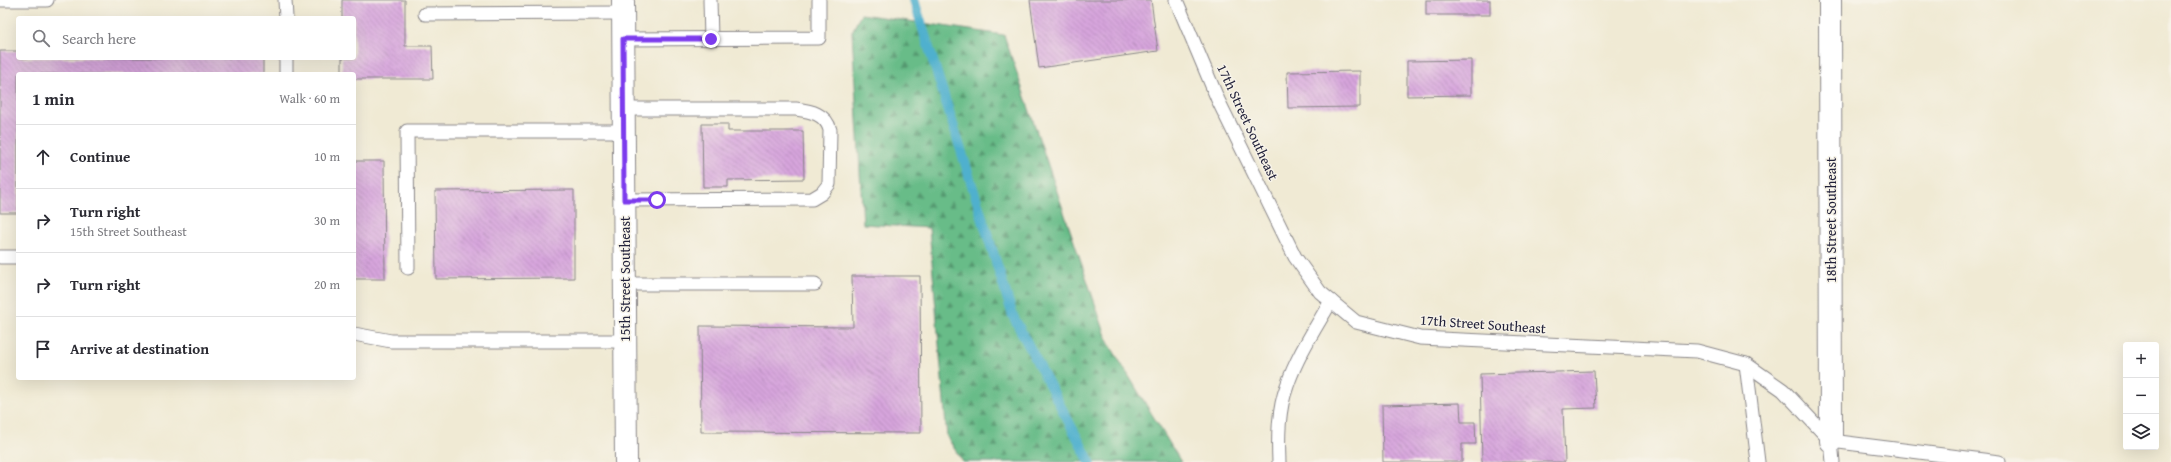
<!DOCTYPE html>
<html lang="en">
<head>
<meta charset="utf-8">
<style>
	body { margin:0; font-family:"Gentium Book Plus",serif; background:#f2f2f3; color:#2b2b33 }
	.controls { position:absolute; right:12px; bottom:12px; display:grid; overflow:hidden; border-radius:4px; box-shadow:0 4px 16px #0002 }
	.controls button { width:36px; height:36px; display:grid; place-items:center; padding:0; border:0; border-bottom:1px solid #e1e1e2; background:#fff; color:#2b2b33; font:20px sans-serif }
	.stop { position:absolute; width:12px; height:12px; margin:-9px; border:3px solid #7c3aed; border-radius:50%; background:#fff }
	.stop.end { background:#7c3aed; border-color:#fff; box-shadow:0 1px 4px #0008 }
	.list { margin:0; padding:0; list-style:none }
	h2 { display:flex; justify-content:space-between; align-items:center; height:52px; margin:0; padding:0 16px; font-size:17px }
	h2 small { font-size:13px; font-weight:400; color:#7c7c81 }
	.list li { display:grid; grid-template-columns:26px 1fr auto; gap:12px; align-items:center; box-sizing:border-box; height:64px; padding:0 16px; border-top:1px solid #e1e1e2 }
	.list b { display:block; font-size:15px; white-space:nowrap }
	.list p { margin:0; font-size:13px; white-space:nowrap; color:#7c7c81 }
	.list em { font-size:13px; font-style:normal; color:#7c7c81 }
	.icon { flex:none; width:22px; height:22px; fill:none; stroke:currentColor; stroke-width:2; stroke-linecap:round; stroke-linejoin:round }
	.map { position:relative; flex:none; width:2171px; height:462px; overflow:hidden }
	.search { position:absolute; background:#fff; box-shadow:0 4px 16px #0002; left:16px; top:16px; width:340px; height:44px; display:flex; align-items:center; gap:10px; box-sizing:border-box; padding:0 14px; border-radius:4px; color:#7c7c81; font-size:15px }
	.panel { position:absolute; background:#fff; box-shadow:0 4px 16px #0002; left:16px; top:72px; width:340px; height:308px; border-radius:4px }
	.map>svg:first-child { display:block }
	.forest { fill:url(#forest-firs); stroke:#456f62 }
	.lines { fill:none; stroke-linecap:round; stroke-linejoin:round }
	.stream { stroke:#50b0ce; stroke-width:10 }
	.building { fill:url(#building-back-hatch) }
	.lane-casing { stroke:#898688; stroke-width:15 }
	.street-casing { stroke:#898688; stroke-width:24 }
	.secondary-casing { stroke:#898688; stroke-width:24 }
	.lane { stroke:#fff; stroke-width:13 }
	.street { stroke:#fff; stroke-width:22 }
	.secondary { stroke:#fff; stroke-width:22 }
	.route { stroke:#7c3aed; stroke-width:5 }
	.labels { text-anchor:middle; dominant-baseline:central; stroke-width:3; stroke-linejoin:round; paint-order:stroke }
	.street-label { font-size:14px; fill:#22223b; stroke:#f7f3e8 }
</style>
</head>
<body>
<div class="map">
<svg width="2171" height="462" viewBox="0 0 2171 462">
	<defs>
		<pattern id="forest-firs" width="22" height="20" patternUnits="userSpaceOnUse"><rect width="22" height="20" fill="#68bc88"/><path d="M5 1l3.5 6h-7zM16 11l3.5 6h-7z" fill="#559870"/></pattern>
		<pattern id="building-back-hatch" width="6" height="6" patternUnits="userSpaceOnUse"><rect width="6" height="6" fill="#d7a5dd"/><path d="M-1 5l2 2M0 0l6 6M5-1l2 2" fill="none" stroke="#ae86b4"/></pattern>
	</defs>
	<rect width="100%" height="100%" fill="#f7f3e8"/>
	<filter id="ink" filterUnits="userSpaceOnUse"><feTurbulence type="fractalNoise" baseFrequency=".025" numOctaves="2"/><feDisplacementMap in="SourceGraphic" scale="8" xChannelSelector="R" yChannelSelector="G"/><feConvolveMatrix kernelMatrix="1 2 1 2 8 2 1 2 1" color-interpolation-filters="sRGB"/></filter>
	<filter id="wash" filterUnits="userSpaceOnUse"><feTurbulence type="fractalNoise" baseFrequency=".012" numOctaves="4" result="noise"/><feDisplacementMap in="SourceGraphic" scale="16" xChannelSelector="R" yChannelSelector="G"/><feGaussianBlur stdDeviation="0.9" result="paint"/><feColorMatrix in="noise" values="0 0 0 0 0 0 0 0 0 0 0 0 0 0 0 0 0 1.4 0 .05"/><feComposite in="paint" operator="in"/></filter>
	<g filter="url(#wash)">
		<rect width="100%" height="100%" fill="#f0ead4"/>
		<polygon class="forest" points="861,14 1004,35 1108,342 1181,462 963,462 947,437 929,228 863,224 852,32"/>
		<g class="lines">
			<polyline class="stream" points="914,0 1013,316 1090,462"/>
		</g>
		<g id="blocks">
			<g class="building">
				<polygon points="342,0 405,0 405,46 432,46 433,79 354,79 354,74 342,74 342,58 354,58 354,18 342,18"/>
				<polygon points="1030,0 1151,0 1158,51 1039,68"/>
				<rect x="1426" y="0" width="64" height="15"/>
				<polygon points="0,51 18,51 18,58 263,58 263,74 18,74 18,213 0,213"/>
				<polygon points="1471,60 1471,95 1407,96 1407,61"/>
				<polygon points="1360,71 1360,107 1288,108 1287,72"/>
				<polygon points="702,124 728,124 728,131 803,131 804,179 728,180 728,187 703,187"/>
				<polygon points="354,161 384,161 385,279 354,279"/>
				<polygon points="574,190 574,278 436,279 435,191"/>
				<polygon points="852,276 920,276 921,433 701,432 700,326 853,327"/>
				<polygon points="1594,371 1596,408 1563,409 1565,462 1482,462 1480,374"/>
				<polygon points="1460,403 1461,422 1475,422 1476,444 1462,444 1462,462 1383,462 1382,405"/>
			</g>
		</g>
	</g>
	<g filter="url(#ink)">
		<use href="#blocks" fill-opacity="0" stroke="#898688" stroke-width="1"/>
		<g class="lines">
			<defs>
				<g id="lane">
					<polyline points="0,0 47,0"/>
					<polyline points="285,0 286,18"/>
					<polyline points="710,0 711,39"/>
					<polyline points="1176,0 1218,100 1295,257 1320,292 1356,322 1420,338 1697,351 1746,364 1783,390 1831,441"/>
					<polyline points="425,14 623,13"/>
					<polyline points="623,39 819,38 819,0"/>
					<polyline points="286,58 286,74"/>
					<path d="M623 109H796C811 111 826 114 830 130L829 184 822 193 812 199 624 200"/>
					<polyline points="0,257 18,257"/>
					<polyline points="408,268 407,131 623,131"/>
					<polyline points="624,284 815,284"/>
					<polyline points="354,334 391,341 625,341"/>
					<polyline points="1746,364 1758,462"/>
					<polyline points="1831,441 1999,462"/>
					<polyline points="1831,441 1833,462"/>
					<path d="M1279 462C1278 437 1278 410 1287 386 1297 356 1315 329 1331 301"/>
				</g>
				<polyline id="street" points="1830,0 1831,441"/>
				<polyline id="secondary" points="623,0 626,462"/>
			</defs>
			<use href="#lane" class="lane-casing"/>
			<use href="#street" class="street-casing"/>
			<use href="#secondary" class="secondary-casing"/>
			<use href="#lane" class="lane"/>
			<use href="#street" class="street"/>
			<use href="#secondary" class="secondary"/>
		</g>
	</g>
	<g class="lines" filter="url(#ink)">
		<polyline class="route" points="657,200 624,200 623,39 711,39"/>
	</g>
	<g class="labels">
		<g class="street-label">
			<text transform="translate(1248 122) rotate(65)">17th Street Southeast</text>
			<text transform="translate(1831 220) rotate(-90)">18th Street Southeast</text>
			<text transform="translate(625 279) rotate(-90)">15th Street Southeast</text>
			<text transform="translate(1483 324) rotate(4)">17th Street Southeast</text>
		</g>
	</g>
</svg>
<div class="controls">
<button>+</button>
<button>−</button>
<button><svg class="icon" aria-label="layers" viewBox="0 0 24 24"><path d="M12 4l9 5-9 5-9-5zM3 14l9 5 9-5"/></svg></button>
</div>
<div class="stop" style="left:657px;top:200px"></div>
<div class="stop end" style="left:711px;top:39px"></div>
<div class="search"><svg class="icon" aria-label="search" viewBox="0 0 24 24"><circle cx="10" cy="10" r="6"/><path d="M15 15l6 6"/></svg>Search here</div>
<section class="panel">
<h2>1 min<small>Walk · 60 m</small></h2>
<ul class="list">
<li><svg class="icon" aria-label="ahead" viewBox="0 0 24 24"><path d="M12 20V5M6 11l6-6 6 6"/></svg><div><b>Continue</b></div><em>10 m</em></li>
<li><svg class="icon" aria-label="right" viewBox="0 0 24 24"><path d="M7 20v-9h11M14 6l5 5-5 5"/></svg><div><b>Turn right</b><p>15th Street Southeast</p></div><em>30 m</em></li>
<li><svg class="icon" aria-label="right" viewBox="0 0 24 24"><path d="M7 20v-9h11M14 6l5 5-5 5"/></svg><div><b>Turn right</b></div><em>20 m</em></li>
<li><svg class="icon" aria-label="arrive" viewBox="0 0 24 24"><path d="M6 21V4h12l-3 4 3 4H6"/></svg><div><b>Arrive at destination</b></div></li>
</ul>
</section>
</div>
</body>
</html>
